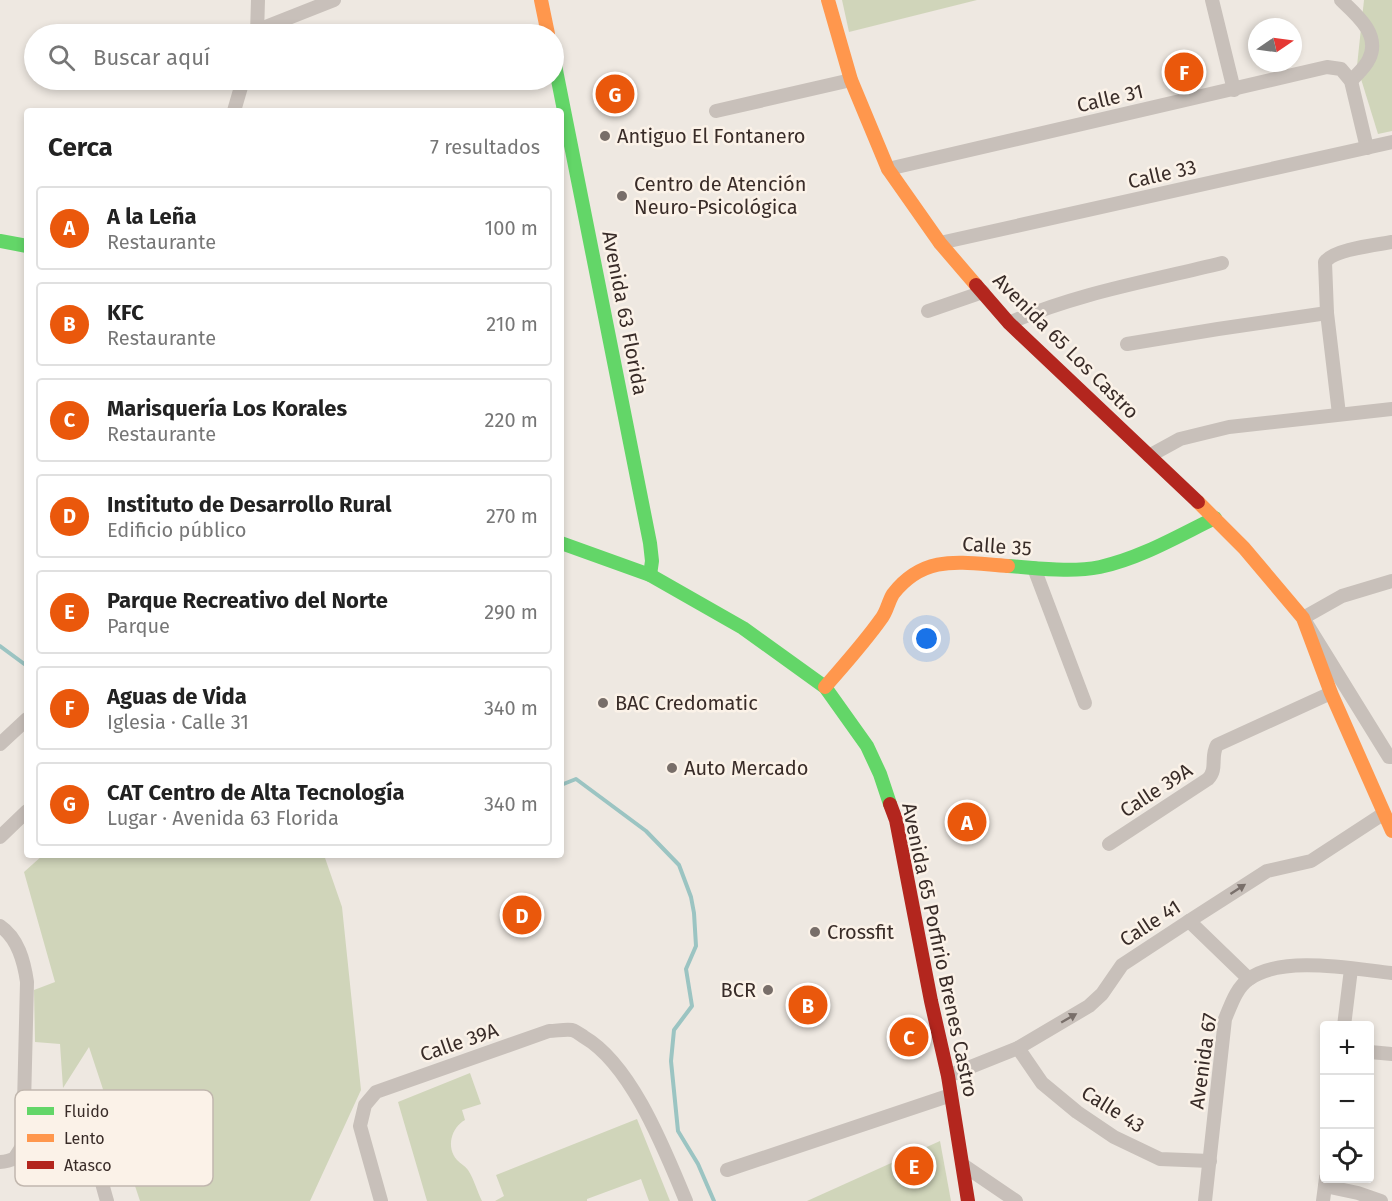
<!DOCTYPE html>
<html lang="es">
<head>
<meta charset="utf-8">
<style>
	body { margin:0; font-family:"Fira Sans",sans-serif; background:#f6f6f6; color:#222 }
	.controls { position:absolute; right:18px; bottom:18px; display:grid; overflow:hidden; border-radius:6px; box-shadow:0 3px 9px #0003 }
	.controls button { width:54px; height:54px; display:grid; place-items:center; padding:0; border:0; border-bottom:2px solid #e0e0e0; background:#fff; color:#222; font:30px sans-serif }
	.compass { position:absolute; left:1248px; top:18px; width:54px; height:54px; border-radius:50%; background:#fff; box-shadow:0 3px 9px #0003; rotate:77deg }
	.you { position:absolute; left:927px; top:639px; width:21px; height:21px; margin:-15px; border:4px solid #fff; border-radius:50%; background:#1a73e8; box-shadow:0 0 0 9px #1a73e833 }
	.badge { display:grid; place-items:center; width:39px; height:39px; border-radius:50%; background:#ea580c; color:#fff; font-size:20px; font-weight:700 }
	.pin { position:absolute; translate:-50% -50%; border:3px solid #fff; box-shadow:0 2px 6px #0006 }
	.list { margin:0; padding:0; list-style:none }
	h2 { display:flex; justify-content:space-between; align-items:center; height:78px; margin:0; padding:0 24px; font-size:26px }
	h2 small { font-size:20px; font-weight:400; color:#767676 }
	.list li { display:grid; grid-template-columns:39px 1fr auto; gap:18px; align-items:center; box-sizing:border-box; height:84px; margin:0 12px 12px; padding:0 12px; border:2px solid #e0e0e0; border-radius:6px }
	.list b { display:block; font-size:22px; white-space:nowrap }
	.list p { margin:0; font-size:20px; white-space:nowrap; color:#767676 }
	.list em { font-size:20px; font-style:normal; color:#767676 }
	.icon { flex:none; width:33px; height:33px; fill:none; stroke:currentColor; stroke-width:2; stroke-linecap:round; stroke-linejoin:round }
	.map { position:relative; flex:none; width:1392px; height:1201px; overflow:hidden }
	.search { position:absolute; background:#fff; box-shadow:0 3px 9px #0003; left:24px; top:24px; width:540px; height:66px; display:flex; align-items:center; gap:15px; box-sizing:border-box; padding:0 21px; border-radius:33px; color:#767676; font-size:22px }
	.panel { position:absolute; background:#fff; box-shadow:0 3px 9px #0003; left:24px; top:108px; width:540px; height:750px; border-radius:6px }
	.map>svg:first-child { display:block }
	.green { fill:#d0d5ba }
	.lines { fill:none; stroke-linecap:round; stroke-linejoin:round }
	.stream { stroke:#9bc4c2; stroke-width:4 }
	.street { stroke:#c8c0ba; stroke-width:14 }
	.fast { stroke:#63d668; stroke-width:14 }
	.slow { stroke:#ff974d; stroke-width:14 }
	.jam { stroke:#b3261e; stroke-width:14 }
	.oneway { fill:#796f6a }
	.poi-dot { fill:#786e69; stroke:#fbf2e8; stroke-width:2 }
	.labels { text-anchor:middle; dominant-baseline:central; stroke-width:5; stroke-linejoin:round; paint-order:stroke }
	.street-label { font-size:20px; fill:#392c28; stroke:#fbf2e8 }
	.poi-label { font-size:20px; fill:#392c28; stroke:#fbf2e8; text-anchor:start }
	.key { fill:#fbf2e8; stroke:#c1b7ae; stroke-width:1.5 }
	.key-label { font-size:16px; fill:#392c28 }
</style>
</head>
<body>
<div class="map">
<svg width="1392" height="1201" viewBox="0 0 1392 1201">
	<rect width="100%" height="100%" fill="#eee8e1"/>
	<g class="green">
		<polygon points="842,0 977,0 849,32"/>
		<polygon points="1364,0 1392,0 1392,131 1378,134 1357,66"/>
		<polygon points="43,855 324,855 342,907 361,1090 310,1201 140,1201 89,1047 63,1088 60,1044 35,1042 34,990 55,982 24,872"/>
		<path d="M470 1073 481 1104 462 1110 465 1120C451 1128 446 1147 457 1160 461 1164 465 1166 468 1170 474 1179 477 1191 482 1201H427L398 1102Z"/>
		<polygon points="637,1119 670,1201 649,1201 641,1179 587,1199 587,1201 495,1201 504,1196 496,1175"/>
		<polygon points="940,1141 951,1201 807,1201"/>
	</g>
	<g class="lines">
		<g class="stream">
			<polyline points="0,646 27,666"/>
			<polyline points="561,785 576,779 646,831 679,865 691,897 694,913 696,946 686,969 692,1006 674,1030 671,1061 678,1131 698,1164 714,1201"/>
		</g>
		<g class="street">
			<polyline points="1212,0 1234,90"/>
			<path d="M1341 0C1357 15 1381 35 1369 59 1365 68 1357 74 1351 81"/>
			<polyline points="258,30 334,0"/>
			<polyline points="257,34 258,0"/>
			<polyline points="234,111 243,80"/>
			<polyline points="716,111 851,80"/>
			<polyline points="888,169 1327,67 1341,69 1351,81 1367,148"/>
			<polyline points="940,243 1392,142"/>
			<polyline points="928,311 983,292"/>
			<path d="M1009 323C1077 293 1150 281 1222 263"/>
			<polyline points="1127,344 1218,329 1327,313"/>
			<path d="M1339 414 1327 313 1325 262C1334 249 1376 245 1392 242"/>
			<polyline points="1149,456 1180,439 1229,427 1392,409"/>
			<polyline points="1034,568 1085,703"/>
			<polyline points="1392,581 1342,596 1303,618 1389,757 1392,757"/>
			<polyline points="0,744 27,719"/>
			<polyline points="0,837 27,811"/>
			<path d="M1109 844 1208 779C1218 769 1210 757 1217 745L1331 693"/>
			<polyline points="1189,921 1249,979"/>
			<path d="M0 926C18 938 24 961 27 982L23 1145 16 1156"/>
			<polyline points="1344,1026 1351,969"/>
			<polyline points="1018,1048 1042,1083 1077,1112 1114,1137 1160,1159 1210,1161"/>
			<polyline points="1370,1052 1392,1054"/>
			<polyline points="948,1076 1018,1048 1089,1006 1102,994 1122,965 1189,921 1267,871 1311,861 1383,814"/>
			<path d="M0 1162C11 1162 24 1154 32 1147 46 1136 67 1104 84 1131 94 1148 101 1181 107 1201"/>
			<polyline points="963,1165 1016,1201"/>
			<polyline points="727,1170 951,1095"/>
			<polyline points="1325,1186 1358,1193 1381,1201"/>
			<path d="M381 1201 360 1126 365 1105 376 1092 549 1031C556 1031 565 1029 572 1030 576 1031 581 1035 584 1037 632 1065 665 1151 686 1201"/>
			<path d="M1205 1201 1225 1019C1231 1005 1236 988 1249 979 1282 955 1353 969 1392 973"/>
			<polyline points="1323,1201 1326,1178"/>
		</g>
		<g class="fast">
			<polyline points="554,60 650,543 652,561 650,575"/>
			<polyline points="0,241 27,246"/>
			<polyline points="561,543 650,575 743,628 825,687 867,746 880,774 890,804"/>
			<path d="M1008 566C1038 568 1070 573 1100 567 1141 558 1178 536 1215 518"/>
		</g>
		<g class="slow">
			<polyline points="541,0 548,34"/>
			<polyline points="828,0 851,80 888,169 940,243 976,285"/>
			<polyline points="1198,502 1244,548 1303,618 1331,693 1392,831"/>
			<path d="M825 687C844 665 864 643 881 619 887 612 888 602 893 594 925 553 962 563 1008 566"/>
		</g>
		<g class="jam">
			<polyline points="976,285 1009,323 1198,502"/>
			<polyline points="890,804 896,820 931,1001 948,1076 968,1201"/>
		</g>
	</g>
	<defs><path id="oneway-solid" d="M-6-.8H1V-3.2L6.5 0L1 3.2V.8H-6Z" transform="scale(1.5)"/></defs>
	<g class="oneway">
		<use href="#oneway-solid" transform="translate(1238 889) rotate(-33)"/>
		<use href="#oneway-solid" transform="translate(1069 1018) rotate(-30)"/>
	</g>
	<g class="poi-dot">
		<circle cx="605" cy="136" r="6"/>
		<circle cx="622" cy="196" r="6"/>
		<circle cx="603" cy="703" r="6"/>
		<circle cx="672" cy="768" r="6"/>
		<circle cx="815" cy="932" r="6"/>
		<circle cx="768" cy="990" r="6"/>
	</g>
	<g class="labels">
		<g class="street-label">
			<text transform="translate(1110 98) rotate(-13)">Calle 31</text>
			<text transform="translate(1162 174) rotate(-13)">Calle 33</text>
			<text transform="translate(625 313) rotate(79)">Avenida 63 Florida</text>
			<text transform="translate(1066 346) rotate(45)">Avenida 65 Los Castro</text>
			<text transform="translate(997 546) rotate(4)">Calle 35</text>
			<text transform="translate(1156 790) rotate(-33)">Calle 39A</text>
			<text transform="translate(1150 923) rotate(-33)">Calle 41</text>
			<text transform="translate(940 950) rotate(78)">Avenida 65 Porfirio Brenes Castro</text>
			<text transform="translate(459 1042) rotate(-19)">Calle 39A</text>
			<text transform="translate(1203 1061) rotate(-82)">Avenida 67</text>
			<text transform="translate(1113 1109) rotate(32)">Calle 43</text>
		</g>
		<g class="poi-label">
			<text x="617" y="136">Antiguo El Fontanero</text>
			<text x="634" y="184">Centro de Atención<tspan x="634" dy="23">Neuro-Psicológica</tspan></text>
			<text x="615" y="703">BAC Credomatic</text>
			<text x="684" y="768">Auto Mercado</text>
			<text x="827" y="932">Crossfit</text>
			<text x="756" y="990" text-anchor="end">BCR</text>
		</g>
	</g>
	<rect x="15" y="1090" width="198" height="96" rx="9" class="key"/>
	<rect x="27" y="1107" width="27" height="8" fill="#63d668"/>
	<rect x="27" y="1134" width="27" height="8" fill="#ff974d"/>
	<rect x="27" y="1161" width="27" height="8" fill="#b3261e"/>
	<g class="key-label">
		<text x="64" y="1117">Fluido</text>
		<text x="64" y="1144">Lento</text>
		<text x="64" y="1171">Atasco</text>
	</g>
</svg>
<div class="controls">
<button>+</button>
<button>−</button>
<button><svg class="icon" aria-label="locate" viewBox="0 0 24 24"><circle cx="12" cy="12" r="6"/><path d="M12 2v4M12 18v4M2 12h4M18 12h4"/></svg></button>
</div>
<svg class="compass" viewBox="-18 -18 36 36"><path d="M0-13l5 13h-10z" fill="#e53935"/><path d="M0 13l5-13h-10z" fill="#767676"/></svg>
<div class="you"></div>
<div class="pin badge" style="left:967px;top:822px">A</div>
<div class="pin badge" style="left:808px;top:1005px">B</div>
<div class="pin badge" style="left:909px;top:1037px">C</div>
<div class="pin badge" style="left:522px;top:915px">D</div>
<div class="pin badge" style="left:914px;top:1166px">E</div>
<div class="pin badge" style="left:1184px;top:72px">F</div>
<div class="pin badge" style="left:615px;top:94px">G</div>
<div class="search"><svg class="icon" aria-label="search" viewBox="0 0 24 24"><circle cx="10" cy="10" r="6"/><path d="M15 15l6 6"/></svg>Buscar aquí</div>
<section class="panel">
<h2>Cerca<small>7 resultados</small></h2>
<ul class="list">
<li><span class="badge">A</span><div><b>A la Leña</b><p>Restaurante</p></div><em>100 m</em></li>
<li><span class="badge">B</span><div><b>KFC</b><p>Restaurante</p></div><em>210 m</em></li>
<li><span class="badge">C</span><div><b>Marisquería Los Korales</b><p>Restaurante</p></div><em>220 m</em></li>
<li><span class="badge">D</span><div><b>Instituto de Desarrollo Rural</b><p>Edificio público</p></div><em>270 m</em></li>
<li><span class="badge">E</span><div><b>Parque Recreativo del Norte</b><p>Parque</p></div><em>290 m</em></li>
<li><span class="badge">F</span><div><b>Aguas de Vida</b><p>Iglesia · Calle 31</p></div><em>340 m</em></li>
<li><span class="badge">G</span><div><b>CAT Centro de Alta Tecnología</b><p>Lugar · Avenida 63 Florida</p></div><em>340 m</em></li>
</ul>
</section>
</div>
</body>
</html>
